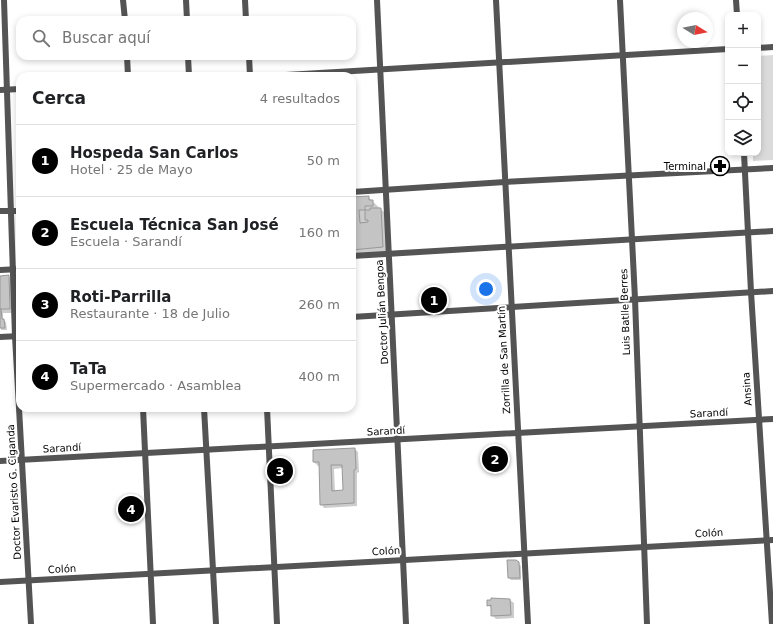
<!DOCTYPE html>
<html lang="es">
<head>
<meta charset="utf-8">
<style>
	body { margin:0; font-family:"DejaVu Sans",sans-serif; background:#f6f6f6; color:#202124 }
	.controls { position:absolute; right:12px; top:12px; display:grid; overflow:hidden; border-radius:8px; box-shadow:0 2px 6px #0003 }
	.controls button { width:36px; height:36px; display:grid; place-items:center; padding:0; border:0; border-bottom:1px solid #e0e0e0; background:#fff; color:#202124; font:20px sans-serif }
	.compass { position:absolute; left:677px; top:12px; width:36px; height:36px; border-radius:50%; background:#fff; box-shadow:0 2px 6px #0003; rotate:100deg }
	.you { position:absolute; left:486px; top:289px; width:14px; height:14px; margin:-10px; border:3px solid #fff; border-radius:50%; background:#1a73e8; box-shadow:0 0 0 6px #1a73e833 }
	.badge { display:grid; place-items:center; width:26px; height:26px; border-radius:50%; background:#000; color:#fff; font-size:13px; font-weight:700 }
	.pin { position:absolute; translate:-50% -50%; border:2px solid #fff; box-shadow:0 1px 4px #0006 }
	.list { margin:0; padding:0; list-style:none }
	h2 { display:flex; justify-content:space-between; align-items:center; height:52px; margin:0; padding:0 16px; font-size:17px }
	h2 small { font-size:13px; font-weight:400; color:#757577 }
	.list li { display:grid; grid-template-columns:26px 1fr auto; gap:12px; align-items:center; box-sizing:border-box; height:72px; padding:0 16px; border-top:1px solid #e0e0e0 }
	.list b { display:block; font-size:15px; white-space:nowrap }
	.list p { margin:0; font-size:13px; white-space:nowrap; color:#757577 }
	.list em { font-size:13px; font-style:normal; color:#757577 }
	.icon { flex:none; width:22px; height:22px; fill:none; stroke:currentColor; stroke-width:2; stroke-linecap:round; stroke-linejoin:round }
	.map { position:relative; flex:none; width:773px; height:624px; overflow:hidden }
	.search { position:absolute; background:#fff; box-shadow:0 2px 6px #0003; left:16px; top:16px; width:340px; height:44px; display:flex; align-items:center; gap:10px; box-sizing:border-box; padding:0 14px; border-radius:12px; color:#757577; font-size:15px }
	.panel { position:absolute; background:#fff; box-shadow:0 2px 6px #0003; left:16px; top:72px; width:340px; height:340px; border-radius:12px }
	.map>svg:first-child { display:block }
	.pitch { fill:#dbdbdb }
	.shadow { fill:#0003; fill-rule:evenodd }
	.building { fill:#c4c4c4; stroke:#989898; fill-rule:evenodd }
	.lines { fill:none; stroke-linecap:round; stroke-linejoin:round }
	.street { stroke:#545454; stroke-width:6 }
	.labels { text-anchor:middle; dominant-baseline:central; stroke-width:4; stroke-linejoin:round; paint-order:stroke }
	.poi-label { font-size:10px; fill:#000; stroke:#fff; text-anchor:end }
	.street-label { font-size:10px; fill:#000; stroke:#fff }
</style>
</head>
<body>
<div class="map">
<svg width="773" height="624" viewBox="0 0 773 624">
	<rect width="100%" height="100%" fill="#fff"/>
	<polygon class="pitch" points="773,55 773,160 753,161 753,153 758,153 758,56"/>
	<g class="shadow">
		<polygon points="368,197 388,216 386,256 352,258 352,198"/>
		<polygon points="8,276 13,281 14,313 3,313 3,320 6,322 7,330 1,330 0,277"/>
		<path d="M355 449 358 452 359 472 357 473V506L324 508 321 504 320 466H318L314 462V451ZM343 468 344 491 335 492 334 469Z"/>
		<polygon points="516,561 521,566 521,580 511,580 509,578"/>
		<polygon points="510,600 514,603 514,618 496,619 492,615 492,609 488,605"/>
	</g>
	<g class="building">
		<path d="M369 196V200H373V206H365V210H370V208H381L383 247 352 250V197ZM359 210H365V220H368V222L360 223Z"/>
		<polygon points="18,216 20,216 20,240 19,240"/>
		<polygon points="18,240 20,240 20,263 19,262"/>
		<polygon points="9,275 10,309 0,309 0,276"/>
		<polygon points="0,309 1,309 2,319 4,319 5,328 0,328"/>
		<path d="M355 448 356 469 354 470V503L320 505 319 462H313V450ZM331 465H342L343 490 332 491Z"/>
		<polygon points="507,560 516,560 519,562 520,578 508,578"/>
		<polygon points="491,598 510,599 511,615 491,616 491,605 487,606 487,600 491,600"/>
	</g>
	<g class="lines">
		<g class="street">
			<polyline points="4,0 15,336 31,624"/>
			<polyline points="123,0 125,20"/>
			<polyline points="186,0 187,20"/>
			<polyline points="245,0 246,20"/>
			<polyline points="377,0 406,624"/>
			<polyline points="496,0 528,624"/>
			<polyline points="620,0 635,299 647,624"/>
			<polyline points="736,0 737,15"/>
			<polyline points="758,48 773,47"/>
			<polyline points="127,56 128,76"/>
			<polyline points="188,56 189,76"/>
			<polyline points="249,56 250,76"/>
			<polyline points="269,76 728,49"/>
			<polyline points="0,90 20,89"/>
			<polyline points="744,153 751,292 772,624"/>
			<polyline points="352,192 505,182 773,168"/>
			<polyline points="0,211 20,211"/>
			<polyline points="352,256 773,231"/>
			<polyline points="0,270 20,269"/>
			<polyline points="352,317 773,291"/>
			<polyline points="0,337 20,336"/>
			<polyline points="143,408 153,624"/>
			<polyline points="204,408 216,624"/>
			<polyline points="267,408 277,624"/>
			<polyline points="0,461 773,419"/>
			<polyline points="0,582 773,540"/>
		</g>
	</g>
	<defs>
		<symbol id="pharmacy-ring" viewBox="-11 -11 22 22"><circle r="9.5" fill="#fff" stroke="#000" stroke-width="1.5"/><path d="M-2-6h4v4h4v4h-4v4h-4v-4h-4v-4h4Z" fill="#000"/></symbol>
	</defs>
	<g fill-rule="evenodd">
		<use href="#pharmacy-ring" x="709" y="155" width="22" height="22"/>
	</g>
	<g class="labels">
		<g class="poi-label">
			<text x="706" y="166">Terminal</text>
		</g>
		<g class="street-label">
			<text transform="translate(382 312) rotate(-93)">Doctor Julián Bengoa</text>
			<text transform="translate(625 312) rotate(-92)">Luis Batlle Berres</text>
			<text transform="translate(504 360) rotate(-93)">Zorrilla de San Martín</text>
			<text transform="translate(747 389) rotate(-94)">Ansina</text>
			<text transform="translate(709 413) rotate(-3)">Sarandí</text>
			<text transform="translate(386 431) rotate(-3)">Sarandí</text>
			<text transform="translate(62 448) rotate(-3)">Sarandí</text>
			<text transform="translate(14 492) rotate(-93)">Doctor Evaristo G. Ciganda</text>
			<text transform="translate(709 533) rotate(-3)">Colón</text>
			<text transform="translate(386 551) rotate(-3)">Colón</text>
			<text transform="translate(62 569) rotate(-3)">Colón</text>
		</g>
	</g>
</svg>
<div class="controls">
<button>+</button>
<button>−</button>
<button><svg class="icon" aria-label="locate" viewBox="0 0 24 24"><circle cx="12" cy="12" r="6"/><path d="M12 2v4M12 18v4M2 12h4M18 12h4"/></svg></button>
<button><svg class="icon" aria-label="layers" viewBox="0 0 24 24"><path d="M12 4l9 5-9 5-9-5zM3 14l9 5 9-5"/></svg></button>
</div>
<svg class="compass" viewBox="-18 -18 36 36"><path d="M0-13l5 13h-10z" fill="#e53935"/><path d="M0 13l5-13h-10z" fill="#757577"/></svg>
<div class="you"></div>
<div class="pin badge" style="left:434px;top:300px">1</div>
<div class="pin badge" style="left:495px;top:459px">2</div>
<div class="pin badge" style="left:280px;top:471px">3</div>
<div class="pin badge" style="left:131px;top:509px">4</div>
<div class="search"><svg class="icon" aria-label="search" viewBox="0 0 24 24"><circle cx="10" cy="10" r="6"/><path d="M15 15l6 6"/></svg>Buscar aquí</div>
<section class="panel">
<h2>Cerca<small>4 resultados</small></h2>
<ul class="list">
<li><span class="badge">1</span><div><b>Hospeda San Carlos</b><p>Hotel · 25 de Mayo</p></div><em>50 m</em></li>
<li><span class="badge">2</span><div><b>Escuela Técnica San José</b><p>Escuela · Sarandí</p></div><em>160 m</em></li>
<li><span class="badge">3</span><div><b>Roti-Parrilla</b><p>Restaurante · 18 de Julio</p></div><em>260 m</em></li>
<li><span class="badge">4</span><div><b>TaTa</b><p>Supermercado · Asamblea</p></div><em>400 m</em></li>
</ul>
</section>
</div>
</body>
</html>
